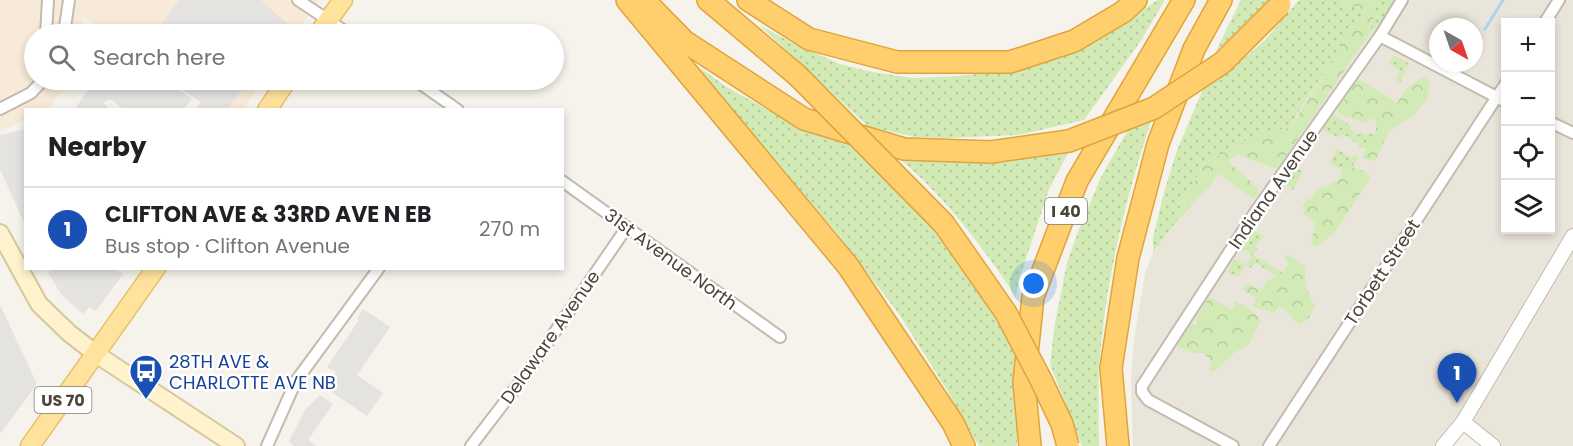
<!DOCTYPE html>
<html lang="en">
<head>
<meta charset="utf-8">
<style>
	body { margin:0; font-family:Poppins,sans-serif; background:#f2f2f2; color:#202124 }
	.controls { position:absolute; right:18px; top:18px; display:grid; overflow:hidden; border-radius:0px; box-shadow:0 3px 9px #0003 }
	.controls button { width:54px; height:54px; display:grid; place-items:center; padding:0; border:0; border-bottom:2px solid #e0e0e0; background:#fff; color:#202124; font:30px sans-serif }
	.compass { position:absolute; left:1429px; top:18px; width:54px; height:54px; border-radius:50%; background:#fff; box-shadow:0 3px 9px #0003; rotate:140deg }
	.you { position:absolute; left:1034px; top:284px; width:21px; height:21px; margin:-15px; border:4px solid #fff; border-radius:50%; background:#1a73e8; box-shadow:0 0 0 9px #1a73e833 }
	.badge { display:grid; place-items:center; width:39px; height:39px; border-radius:50%; background:#fc3f1d; color:#fff; font-size:20px; font-weight:700 }
	.pin { position:absolute; translate:-50% -50px; filter:drop-shadow(0 2px 3px #0008) }
	.pin::after { content:''; position:absolute; top:32px; width:21px; height:18px; background:inherit; clip-path:polygon(0 0,100% 0,50% 100%) }
	.list { margin:0; padding:0; list-style:none }
	h2 { display:flex; justify-content:space-between; align-items:center; height:78px; margin:0; padding:0 24px; font-size:26px }
	h2 small { font-size:20px; font-weight:400; color:#757577 }
	.list li { display:grid; grid-template-columns:39px 1fr auto; gap:18px; align-items:center; box-sizing:border-box; height:84px; padding:0 24px; border-top:2px solid #e0e0e0 }
	.list b { display:block; font-size:22px; white-space:nowrap }
	.list p { margin:0; font-size:20px; white-space:nowrap; color:#757577 }
	.list em { font-size:20px; font-style:normal; color:#757577 }
	.icon { flex:none; width:33px; height:33px; fill:none; stroke:currentColor; stroke-width:2; stroke-linecap:round; stroke-linejoin:round }
	.map { position:relative; flex:none; width:1573px; height:446px; overflow:hidden }
	.search { position:absolute; background:#fff; box-shadow:0 3px 9px #0003; left:24px; top:24px; width:540px; height:66px; display:flex; align-items:center; gap:15px; box-sizing:border-box; padding:0 21px; border-radius:33px; color:#757577; font-size:22px }
	.panel { position:absolute; background:#fff; box-shadow:0 3px 9px #0003; left:24px; top:108px; width:540px; height:162px; border-radius:0px }
	.map>svg:first-child { display:block }
	.residential { fill:#eae5da; fill-rule:evenodd }
	.commercial { fill:#f7ead8 }
	.grass { fill:url(#grass-dots) }
	.forest { fill:url(#forest-crowns) }
	.parking { fill:#e5e3e0 }
	.lines { fill:none; stroke-linecap:round; stroke-linejoin:round }
	.stream { stroke:#a9d4f2; stroke-width:3 }
	.minor-casing { stroke:#c2bbae; stroke-width:14 }
	.tertiary-casing { stroke:#c2bbae; stroke-width:16 }
	.secondary-casing { stroke:#d6c79b; stroke-width:20 }
	.primary-casing { stroke:#e6c16a; stroke-width:21 }
	.motorway-casing { stroke:#e0a43c; stroke-width:24 }
	.minor { stroke:#fff; stroke-width:10 }
	.tertiary { stroke:#fff; stroke-width:14 }
	.secondary { stroke:#fff3cd; stroke-width:16 }
	.primary { stroke:#ffe39c; stroke-width:18 }
	.motorway { stroke:#ffcf6e; stroke-width:21 }
	.motorway-bridge-casing { stroke:#e0a43c; stroke-width:24; stroke-linecap:butt }
	.motorway-bridge { stroke:#ffcf6e; stroke-width:21 }
	.labels { text-anchor:middle; dominant-baseline:central; stroke-width:5; stroke-linejoin:round; paint-order:stroke }
	.shield { fill:#fff; stroke:#817c74; stroke-width:1.5 }
	.shield-label { font-size:16px; font-weight:bold; fill:#4b4439 }
	.street-label { font-size:18px; fill:#4b4439; stroke:#fff }
	.transit-label { font-size:18px; fill:#164399; stroke:#fff; text-anchor:start }
</style>
</head>
<body>
<div class="map">
<svg width="1573" height="446" viewBox="0 0 1573 446">
	<defs>
		<pattern id="grass-dots" width="8" height="8" patternUnits="userSpaceOnUse" patternTransform="scale(1.5)"><rect width="8" height="8" fill="#d2eab5"/><path d="M2 2h.1M6 6h.1" fill="none" stroke="#b6ca9c" stroke-width="1.8" stroke-linecap="round"/></pattern>
		<pattern id="forest-crowns" width="20" height="18" patternUnits="userSpaceOnUse" patternTransform="scale(1.5)"><rect width="20" height="18" fill="#d2eab5"/><path d="M2 6a3 3 0 1 1 6 0M12 15a3 3 0 1 1 6 0" fill="none" stroke="#b6ca9c"/></pattern>
	</defs>
	<rect width="100%" height="100%" fill="#f6f3ec"/>
	<path class="residential" d="M1377 0H1573V446H1493L1463 422 1443 446H1133L1131 381 1134 340 1145 273 1153 253 1175 223 1182 202ZM1506 22H1550V230H1506ZM1438 27H1474V63H1438Z"/>
	<g class="commercial">
		<polygon points="0,0 320,0 295,34 107,34 84,17 82,34 34,34 34,80 69,80 51,106 44,109 26,110 25,120 0,131"/>
		<polygon points="168,80 263,80 243,110 196,109 201,102"/>
	</g>
	<g class="grass">
		<polygon points="1158,0 1165,0 1140,42 1084,120 1018,135 946,138 916,137 869,127 759,25 796,45 840,64 872,72 913,78 961,76 1005,70 1105,34"/>
		<polygon points="1241,0 1269,0 1233,37 1216,51"/>
		<polygon points="1299,0 1341,0 1343,7 1356,6 1365,11 1296,115 1291,127 1255,136 1206,162 1182,202 1175,223 1153,253 1153,238 1163,196 1176,153 1203,89 1221,78 1265,40"/>
		<polygon points="1377,0 1395,0 1381,21 1370,33"/>
		<polygon points="1394,55 1409,64 1400,82 1395,79 1400,71 1388,63"/>
		<polygon points="700,69 706,72 725,86 777,115 819,134 852,144 935,229 988,299 1017,352 1017,446 979,446 947,390 899,314 837,233 721,97"/>
		<polygon points="1331,113 1351,126 1350,129 1359,135 1360,132 1367,136 1369,132 1374,135 1367,150 1359,147 1360,145 1342,134 1340,138 1321,129"/>
		<path d="M1152 118C1125 199 1105 283 1099 368 1098 394 1099 420 1099 446H1082L1050 364 1055 323 1067 263 1079 229 1102 175 1128 130Z"/>
		<polygon points="1337,149 1352,158 1354,154 1359,157 1352,167 1344,168 1343,170 1329,163"/>
		<path d="M1069 151 1049 189 1018 283 1016 297C982 246 946 198 899 158 958 165 1010 163 1069 151Z"/>
		<polygon points="1295,166 1303,171 1293,190 1284,183"/>
		<polygon points="1253,230 1264,236 1255,246 1257,248 1253,255 1282,272 1278,277 1256,263 1250,268 1246,265 1238,277 1227,272 1235,259 1246,265 1252,255 1245,248 1241,252 1239,250"/>
	</g>
	<g class="forest">
		<polygon points="1341,0 1377,0 1370,33 1277,169 1237,154 1228,161 1258,188 1258,196 1253,198 1218,174 1208,188 1175,223 1182,202 1206,162 1255,136 1291,127 1359,17 1365,12 1356,6 1349,11 1343,7"/>
		<polygon points="1352,75 1397,103 1408,87 1423,77 1430,81 1427,100 1411,117 1389,131 1375,161 1362,158 1376,131 1376,121 1371,118 1367,123 1343,116 1337,111 1339,104 1348,96 1341,90"/>
		<polygon points="1349,166 1365,171 1370,178 1335,232 1317,247 1311,244 1315,223 1303,214 1305,210 1302,208 1307,198 1311,200 1317,189 1329,186 1333,181 1338,182 1344,168"/>
		<path d="M1285 255 1293 257 1305 267C1304 283 1307 292 1315 306L1308 319 1301 324C1292 320 1288 311 1279 306L1274 313 1252 306 1256 298 1242 289 1248 283 1260 291 1268 280 1278 277 1289 264 1285 259Z"/>
		<polygon points="1209,297 1232,309 1236,302 1250,309 1261,320 1250,342 1243,349 1235,352 1215,371 1209,371 1212,361 1203,353 1195,353 1174,345 1191,323 1196,326 1198,315"/>
	</g>
	<g class="parking">
		<polygon points="179,0 261,0 290,26 284,34 155,34"/>
		<polygon points="95,80 165,80 192,99 183,109 123,109 110,99 103,103 110,109 75,109"/>
		<polygon points="168,80 250,80 227,109 196,110 201,102"/>
		<polygon points="25,129 26,129 25,225 0,169 0,135"/>
		<polygon points="114,268 123,274 96,311 89,307 83,314 61,294 48,272 53,269"/>
		<polygon points="0,305 37,384 0,434"/>
		<polygon points="363,309 390,327 357,375 383,393 367,416 330,391 337,381 332,378 336,372 327,367 359,320 357,318"/>
		<polygon points="320,395 333,404 308,440 316,446 294,446 289,441 305,410"/>
	</g>
	<g class="lines">
		<polyline class="stream" points="1485,29 1503,0"/>
		<defs>
			<g id="minor">
				<polyline points="298,0 349,34"/>
				<polyline points="1545,22 1559,0"/>
				<polyline points="46,34 48,0"/>
				<polyline points="64,34 69,0"/>
				<polyline points="1380,36 1506,102"/>
				<polyline points="415,80 458,110"/>
				<polyline points="0,109 31,93 43,80"/>
				<polyline points="1550,122 1573,133"/>
				<polyline points="562,181 780,337"/>
				<polyline points="267,446 296,381 379,268"/>
				<polyline points="471,446 526,374 627,227"/>
				<polyline points="1233,446 1148,400 1142,392 1142,386 1256,211 1380,36 1402,0"/>
				<polyline points="1269,446 1506,83"/>
			</g>
			<g id="tertiary">
				<polyline points="1463,422 1493,446"/>
				<polyline points="1443,446 1463,422 1573,236"/>
			</g>
			<polyline id="secondary" points="0,233 39,304 69,333 96,354 236,446"/>
			<g id="primary">
				<polyline points="318,34 343,0"/>
				<polyline points="267,110 287,80"/>
				<polyline points="30,446 156,268"/>
			</g>
			<g id="motorway">
				<polyline points="627,0 848,266 953,423 964,446"/>
				<polyline points="644,0 684,41 804,119 904,149 991,152"/>
				<polyline points="708,0 798,76"/>
				<polyline points="748,0 809,39 897,62 1010,62 1074,41 1123,12 1136,0"/>
				<polyline points="1030,446 1024,382 1033,297 1077,181 1184,0"/>
				<polyline points="1118,446 1111,368 1128,258 1158,144 1194,49 1221,0"/>
			</g>
		</defs>
		<use href="#minor" class="minor-casing"/>
		<use href="#tertiary" class="tertiary-casing"/>
		<use href="#secondary" class="secondary-casing"/>
		<use href="#primary" class="primary-casing"/>
		<use href="#motorway" class="motorway-casing"/>
		<use href="#minor" class="minor"/>
		<use href="#tertiary" class="tertiary"/>
		<use href="#secondary" class="secondary"/>
		<use href="#primary" class="primary"/>
		<use href="#motorway" class="motorway"/>
		<defs>
			<g id="motorway-bridge">
				<polyline points="798,76 944,224 1006,313 1041,380 1062,424 1068,446"/>
				<polyline points="991,152 1069,141 1154,108 1222,63 1280,5"/>
			</g>
		</defs>
		<use href="#motorway-bridge" class="motorway-bridge-casing"/>
		<use href="#motorway-bridge" class="motorway-bridge"/>
	</g>
	<defs>
		<symbol id="bus-pin" viewBox="-11 -11 22 30"><path d="M0 17L-7.5 6A9.5 9.5 0 1 1 7.5 6Z" fill="#1a4fb4" stroke="#fff"/><path d="M-5-6H5V4H4V6H2V4H-2V6H-4V4H-5ZM-3.5-4V0h7V-4ZM-3.5 1.2v1.5H-2V1.2ZM2 1.2v1.5H3.5V1.2Z" fill="#fff"/></symbol>
	</defs>
	<g fill-rule="evenodd">
		<use href="#bus-pin" x="127" y="352" width="38" height="52"/>
	</g>
	<g class="labels">
		<g class="shield">
			<rect x="1045" y="198" width="42" height="26" rx="4.5"/>
			<rect x="34.5" y="387" width="57" height="26" rx="4.5"/>
		</g>
		<g class="shield-label">
			<text x="1066" y="211">I 40</text>
			<text x="63" y="400">US 70</text>
		</g>
		<g class="street-label">
			<text transform="translate(1273 189) rotate(-55)">Indiana Avenue</text>
			<text transform="translate(671 259) rotate(36)">31st Avenue North</text>
			<text transform="translate(1382 272) rotate(-57)">Torbett Street</text>
			<text transform="translate(550 337) rotate(-55)">Delaware Avenue</text>
		</g>
		<g class="transit-label">
			<text x="169" y="361">28TH AVE &amp;<tspan x="169" dy="21">CHARLOTTE AVE NB</tspan></text>
		</g>
	</g>
</svg>
<div class="controls">
<button>+</button>
<button>−</button>
<button><svg class="icon" aria-label="locate" viewBox="0 0 24 24"><circle cx="12" cy="12" r="6"/><path d="M12 2v4M12 18v4M2 12h4M18 12h4"/></svg></button>
<button><svg class="icon" aria-label="layers" viewBox="0 0 24 24"><path d="M12 4l9 5-9 5-9-5zM3 14l9 5 9-5"/></svg></button>
</div>
<svg class="compass" viewBox="-18 -18 36 36"><path d="M0-13l5 13h-10z" fill="#e53935"/><path d="M0 13l5-13h-10z" fill="#757577"/></svg>
<div class="you"></div>
<div class="pin badge" style="left:1457px;top:403px;background:#1a4fb4">1</div>
<div class="search"><svg class="icon" aria-label="search" viewBox="0 0 24 24"><circle cx="10" cy="10" r="6"/><path d="M15 15l6 6"/></svg>Search here</div>
<section class="panel">
<h2>Nearby<small></small></h2>
<ul class="list">
<li><span class="badge" style="background:#1a4fb4">1</span><div><b>CLIFTON AVE &amp; 33RD AVE N EB</b><p>Bus stop · Clifton Avenue</p></div><em>270 m</em></li>
</ul>
</section>
</div>
</body>
</html>
